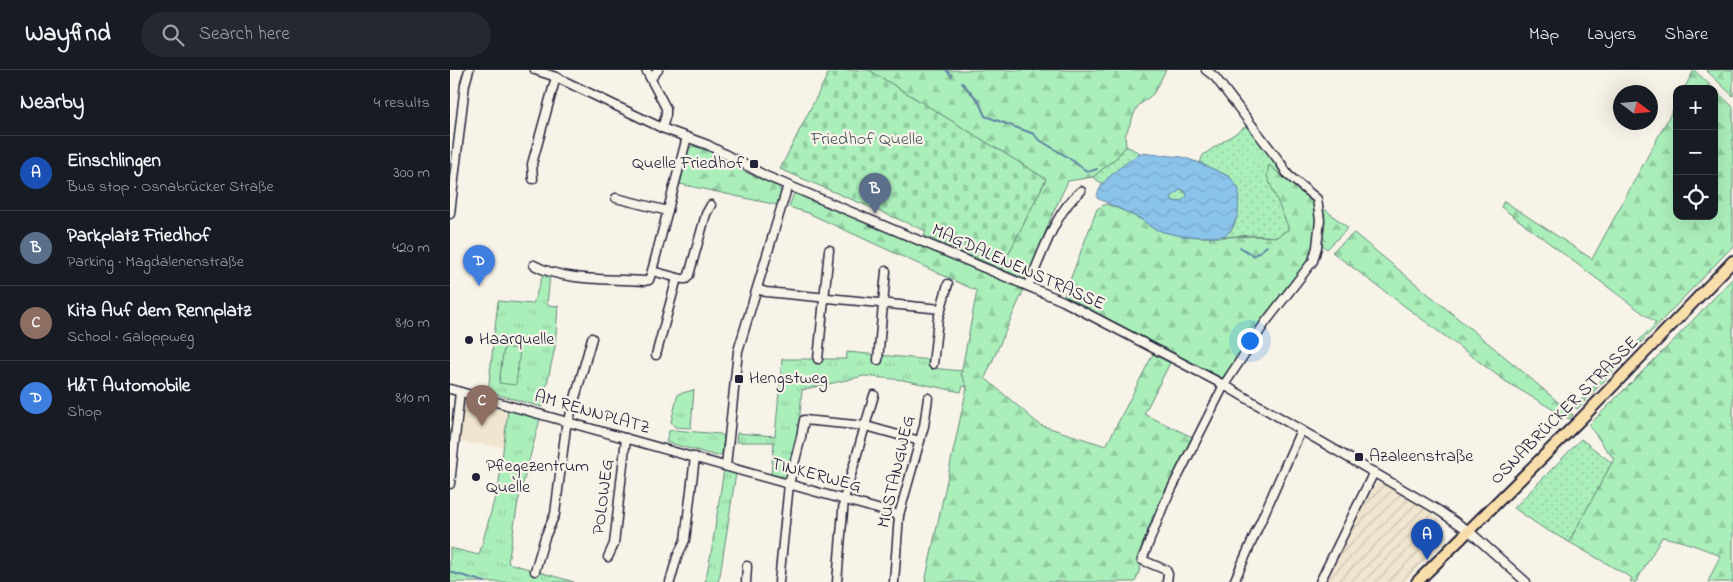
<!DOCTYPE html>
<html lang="en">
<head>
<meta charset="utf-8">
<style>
	body { margin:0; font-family:"Indie Flower",sans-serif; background:#242831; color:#f1f3f6 }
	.controls { position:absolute; right:15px; top:15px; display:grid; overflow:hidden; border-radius:10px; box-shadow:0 5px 20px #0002 }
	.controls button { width:45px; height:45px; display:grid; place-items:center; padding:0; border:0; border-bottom:1px solid #363941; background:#171b24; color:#f1f3f6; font:25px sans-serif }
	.compass { position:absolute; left:1163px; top:15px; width:45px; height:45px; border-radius:50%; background:#171b24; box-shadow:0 5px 20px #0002; rotate:106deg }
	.you { position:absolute; left:799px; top:270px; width:18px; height:18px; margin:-12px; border:4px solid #fff; border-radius:50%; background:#1a73e8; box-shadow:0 0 0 8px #1a73e833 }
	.badge { display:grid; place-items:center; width:32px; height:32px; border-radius:50%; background:#ea580c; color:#fff; font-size:16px; font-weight:700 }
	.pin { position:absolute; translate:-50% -41px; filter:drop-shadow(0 1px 2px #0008) }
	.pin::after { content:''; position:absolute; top:26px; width:18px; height:15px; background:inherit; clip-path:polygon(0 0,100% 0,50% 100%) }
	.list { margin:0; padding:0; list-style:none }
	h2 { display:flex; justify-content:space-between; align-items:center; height:65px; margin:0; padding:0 20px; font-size:21px }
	h2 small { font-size:16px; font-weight:400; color:#9ea1a6 }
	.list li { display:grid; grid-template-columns:32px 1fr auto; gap:15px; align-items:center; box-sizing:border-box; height:75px; padding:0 20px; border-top:1px solid #363941 }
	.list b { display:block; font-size:19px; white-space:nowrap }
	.list p { margin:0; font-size:16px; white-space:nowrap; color:#9ea1a6 }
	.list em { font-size:16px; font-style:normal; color:#9ea1a6 }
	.icon { flex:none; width:28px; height:28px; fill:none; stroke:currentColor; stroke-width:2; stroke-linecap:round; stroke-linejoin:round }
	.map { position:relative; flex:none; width:1283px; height:512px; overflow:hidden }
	header { display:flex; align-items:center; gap:30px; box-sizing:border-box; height:70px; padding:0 25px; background:#171b24; border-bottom:1px solid #363941 }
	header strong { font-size:24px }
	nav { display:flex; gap:28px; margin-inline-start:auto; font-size:18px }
	.search { width:350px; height:45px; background:#242831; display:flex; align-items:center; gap:12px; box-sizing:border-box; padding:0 18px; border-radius:28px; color:#9ea1a6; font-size:19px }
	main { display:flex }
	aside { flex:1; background:#171b24 }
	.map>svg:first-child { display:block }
	.built { fill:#f0e5cf }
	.industrial { fill:url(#industrial-furrows) }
	.grass { fill:url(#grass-dots); stroke:#66887a }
	.forest { fill:url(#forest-firs); stroke:#66887a }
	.cemetery { fill:url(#cemetery-stones); stroke:#66887a }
	.park { fill:url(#park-tufts); stroke:#66887a }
	.pitch { fill:#aaefba; stroke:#66887a }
	.water { fill:url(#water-waves); stroke:#6183a4; fill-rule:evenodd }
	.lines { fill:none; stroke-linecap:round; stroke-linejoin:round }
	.stream { stroke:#6183a4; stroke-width:2 }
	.minor-casing { stroke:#22223b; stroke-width:11 }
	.major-casing { stroke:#22223b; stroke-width:14 }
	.minor { stroke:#f7f3e8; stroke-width:8 }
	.major { stroke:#f8deab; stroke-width:10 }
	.poi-dot { fill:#22223b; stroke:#f7f3e8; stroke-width:2 }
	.labels { text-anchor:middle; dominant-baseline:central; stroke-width:4.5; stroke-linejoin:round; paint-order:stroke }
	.park-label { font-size:18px; fill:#44555b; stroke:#f7f3e8 }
	.poi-label { font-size:18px; fill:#22223b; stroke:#f7f3e8; text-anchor:start }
	.street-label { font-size:18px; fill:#22223b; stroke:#f7f3e8 }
</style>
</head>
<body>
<header>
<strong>Wayfind</strong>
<div class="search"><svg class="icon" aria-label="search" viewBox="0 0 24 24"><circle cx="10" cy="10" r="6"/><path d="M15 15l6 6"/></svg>Search here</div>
<nav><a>Map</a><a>Layers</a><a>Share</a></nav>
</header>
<main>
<aside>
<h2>Nearby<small>4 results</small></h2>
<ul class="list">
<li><span class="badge" style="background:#1a4fb4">A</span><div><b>Einschlingen</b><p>Bus stop · Osnabrücker Straße</p></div><em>300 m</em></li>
<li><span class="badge" style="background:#5c6f8a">B</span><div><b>Parkplatz Friedhof</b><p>Parking · Magdalenenstraße</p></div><em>420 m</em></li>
<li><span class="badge" style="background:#8d6e63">C</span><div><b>Kita Auf dem Rennplatz</b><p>School · Galoppweg</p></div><em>810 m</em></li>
<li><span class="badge" style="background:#3f7fe0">D</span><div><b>H&amp;T Automobile</b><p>Shop</p></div><em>810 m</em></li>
</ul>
</aside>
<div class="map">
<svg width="1283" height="512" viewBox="0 0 1283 512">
	<defs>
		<pattern id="industrial-furrows" width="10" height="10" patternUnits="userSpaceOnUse" patternTransform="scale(1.25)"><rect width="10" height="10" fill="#f0e5cf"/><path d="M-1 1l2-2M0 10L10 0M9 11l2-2" fill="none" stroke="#cec4b3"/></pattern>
		<pattern id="grass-dots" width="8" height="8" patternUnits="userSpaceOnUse" patternTransform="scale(1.25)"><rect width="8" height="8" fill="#aaefba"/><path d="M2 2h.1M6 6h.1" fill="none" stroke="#92cda1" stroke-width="1.8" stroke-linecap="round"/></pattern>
		<pattern id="forest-firs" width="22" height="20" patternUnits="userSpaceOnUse" patternTransform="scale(1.25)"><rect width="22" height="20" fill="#aaefba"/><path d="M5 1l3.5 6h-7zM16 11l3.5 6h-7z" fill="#92cda1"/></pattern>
		<pattern id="cemetery-stones" width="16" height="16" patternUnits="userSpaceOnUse" patternTransform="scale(1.25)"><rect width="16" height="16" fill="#aaefba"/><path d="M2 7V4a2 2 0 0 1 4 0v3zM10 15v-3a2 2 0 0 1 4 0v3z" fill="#92cda1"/></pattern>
		<pattern id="park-tufts" width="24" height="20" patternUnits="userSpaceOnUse" patternTransform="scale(1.25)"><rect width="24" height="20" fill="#aaefba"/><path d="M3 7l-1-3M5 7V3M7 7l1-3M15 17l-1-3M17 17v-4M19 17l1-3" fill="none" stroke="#92cda1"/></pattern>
		<pattern id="water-waves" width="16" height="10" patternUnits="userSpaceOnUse" patternTransform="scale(1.25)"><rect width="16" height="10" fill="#8bc4ea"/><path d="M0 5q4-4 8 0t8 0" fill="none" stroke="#78a8ca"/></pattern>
	</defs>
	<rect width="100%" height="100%" fill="#f7f3e8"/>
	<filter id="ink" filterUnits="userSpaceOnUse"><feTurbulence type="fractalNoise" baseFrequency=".02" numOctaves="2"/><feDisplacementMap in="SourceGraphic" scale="10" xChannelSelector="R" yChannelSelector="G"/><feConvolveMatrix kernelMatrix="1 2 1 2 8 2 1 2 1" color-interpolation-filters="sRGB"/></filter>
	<g filter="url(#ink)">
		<polygon class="built" points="12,328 58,340 53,377 8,372"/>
		<polygon class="industrial" points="927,413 934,414 979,441 992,452 996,460 997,468 954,512 874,512 922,418"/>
		<g class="grass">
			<path d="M798 55 833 98 830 104 819 95 839 159 827 167 802 165 772 167C796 156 784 126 780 107L750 93 753 85Z"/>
			<polygon points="676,76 690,83 652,114 643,107 667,87"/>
			<polygon points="731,119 738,126 730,132 723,131 721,127"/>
			<polygon points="1131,369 1162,393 1119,472 1093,458 1064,438"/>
		</g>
		<g class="forest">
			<polygon points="419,0 716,0 703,24 687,37 675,66 676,76 667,87 643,107 618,111 602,145 577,210 551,199 596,109"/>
			<polygon points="1244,0 1264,19 1234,19"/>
			<polygon points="1256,0 1283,0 1283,26"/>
			<polygon points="1264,19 1283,37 1283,176 1127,339 1124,337 1206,253 1051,137 1054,131 1142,189 1227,32 1227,146 1264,146"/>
			<polygon points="243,76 262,82 295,102 329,117 331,123 327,135 230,114 239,78"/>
			<path d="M819 95 864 133C867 153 866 171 860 190L774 309 614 226 647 139 656 134C667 138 678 142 688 148 698 153 704 159 715 162 751 172 790 164 827 167L839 159 817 106Z"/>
			<polygon points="344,123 574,219 535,308 590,355 656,376 703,284 720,293 694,344 742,367 703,446 686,492 692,494 685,512 475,512 517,317 511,304 527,221 358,143 339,137"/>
			<polygon points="872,137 898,158 877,179 870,173"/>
			<polygon points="904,163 1072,301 1123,345 1119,349 1055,311 882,182"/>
			<path d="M1283 208V512H1258L1270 486C1251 477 1233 471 1212 467L1186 512H1180L1182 508 1119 472 1164 389 1155 378 1139 355 1224 270Z"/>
		</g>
		<polygon class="cemetery" points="380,0 419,0 596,109 551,199 474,166 476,161 330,99"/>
		<g class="park">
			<polygon points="93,204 100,205 97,235 108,236 105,277 92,337 38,322 48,231 83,234"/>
			<polygon points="397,282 482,290 481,298 512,301 511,304 517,317 513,316 511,322 453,310 414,306 352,320 348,368 336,408 321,404 324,372 286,372 287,363 325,366 332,289 396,289"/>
			<polygon points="244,320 241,358 225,357 221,352 228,324"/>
			<polygon points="58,340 90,349 68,432 58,493 124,512 0,512 0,478 29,485 49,413"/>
			<polygon points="224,360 270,364 274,366 272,384 267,386 216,372 219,361"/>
			<polygon points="274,399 286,403 270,505 268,512 255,512 261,484"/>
		</g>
		<polygon class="pitch" points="54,277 70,279 66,315 49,313"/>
		<path class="water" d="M690 83 732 87 750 93 780 107 789 119 788 145 781 160 776 165 766 167 731 166 714 162 702 158 691 149 647 128C647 111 677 93 690 83ZM731 119 736 122 737 126 730 132 723 131 721 127Z"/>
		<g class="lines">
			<g class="stream">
				<polyline points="496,0 502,6"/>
				<polyline points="512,13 528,30 535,46 584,64 588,69 619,88 635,100 641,101 647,99"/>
				<polyline points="790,177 804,186 817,176"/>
				<polyline points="0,502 35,512"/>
			</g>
			<defs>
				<g id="minor">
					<polyline points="85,0 106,7 212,58 258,75 316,106 613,231 774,315 988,440 1019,461 1076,512"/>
					<polyline points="196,0 216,38 216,45 212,58"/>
					<polyline points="201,8 208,0"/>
					<polyline points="83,109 82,94 106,7"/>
					<polyline points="166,128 218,141"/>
					<polyline points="0,144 15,14 19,0"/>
					<path d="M84 195C111 211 161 209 194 211L199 210 202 201 237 67"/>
					<polyline points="202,201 232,209 236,209 239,205 256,144 261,135"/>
					<path d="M578 216C592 186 605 141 631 121"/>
					<polyline points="307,219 316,222 491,239"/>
					<polyline points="206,285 227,208"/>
					<polyline points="368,289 379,180"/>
					<polyline points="428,290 436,201"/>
					<polyline points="483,294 488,249 498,214"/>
					<polyline points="0,319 449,445"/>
					<polyline points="276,396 288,281 338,115"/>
					<polyline points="0,414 10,322"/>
					<polyline points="158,487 164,474 176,368"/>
					<polyline points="85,501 95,467 105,444 116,357 120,346 142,268"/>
					<polyline points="220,512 227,487 235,470 245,387"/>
					<polyline points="296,512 297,496"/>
					<polyline points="329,512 339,414 351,367 354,350 416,356 470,371"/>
					<polyline points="387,512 394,429 424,325"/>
					<polyline points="444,512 449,445 474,356 478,328"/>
					<polyline points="717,512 718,504 716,500 692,490 714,434 774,315 815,253 863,191 867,177 870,150 867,129 838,105 830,92 765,7 756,0"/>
					<polyline points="784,512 851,360"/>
					<polyline points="870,512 924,402"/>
				</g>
				<polyline id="major" points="967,512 1131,349 1283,191"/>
			</defs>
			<use href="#minor" class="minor-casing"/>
			<use href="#major" class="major-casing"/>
			<use href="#minor" class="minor"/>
			<use href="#major" class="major"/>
		</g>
	</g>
	<g class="poi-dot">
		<rect x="299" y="89" width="10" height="10" rx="2.5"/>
		<circle cx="19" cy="270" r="5"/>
		<rect x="284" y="304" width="10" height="10" rx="2.5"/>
		<rect x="904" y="382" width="10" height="10" rx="2.5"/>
		<circle cx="26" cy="407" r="5"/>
	</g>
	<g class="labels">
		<g class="park-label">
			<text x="417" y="70">Friedhof Quelle</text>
		</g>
		<g class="poi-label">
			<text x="294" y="94" text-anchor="end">Quelle Friedhof</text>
			<text x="29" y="270">Haarquelle</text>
			<text x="299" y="309">Hengstweg</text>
			<text x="919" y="387">Azaleenstraße</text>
			<text x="36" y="397">Pflegezentrum<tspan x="36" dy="21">Quelle</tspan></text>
		</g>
		<g class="street-label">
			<text transform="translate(568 198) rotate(24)">MAGDALENENSTRASSE</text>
			<text transform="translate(1115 341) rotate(-45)">OSNABRÜCKER STRASSE</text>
			<text transform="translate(142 343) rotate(16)">AM RENNPLATZ</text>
			<text transform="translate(447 402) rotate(-77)">MUSTANGWEG</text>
			<text transform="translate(366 406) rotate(15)">TINKERWEG</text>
			<text transform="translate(154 427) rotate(-83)">POLOWEG</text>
		</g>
	</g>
</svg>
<div class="controls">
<button>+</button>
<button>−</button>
<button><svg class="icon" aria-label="locate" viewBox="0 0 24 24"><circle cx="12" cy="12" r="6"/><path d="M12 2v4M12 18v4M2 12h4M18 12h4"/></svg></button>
</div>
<svg class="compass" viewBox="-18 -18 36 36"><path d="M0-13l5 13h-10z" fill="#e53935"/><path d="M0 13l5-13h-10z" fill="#9ea1a6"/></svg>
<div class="you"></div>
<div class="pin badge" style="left:977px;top:490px;background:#1a4fb4">A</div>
<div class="pin badge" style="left:425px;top:144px;background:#5c6f8a">B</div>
<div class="pin badge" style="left:32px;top:356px;background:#8d6e63">C</div>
<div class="pin badge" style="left:29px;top:216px;background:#3f7fe0">D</div>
</div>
</main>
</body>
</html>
